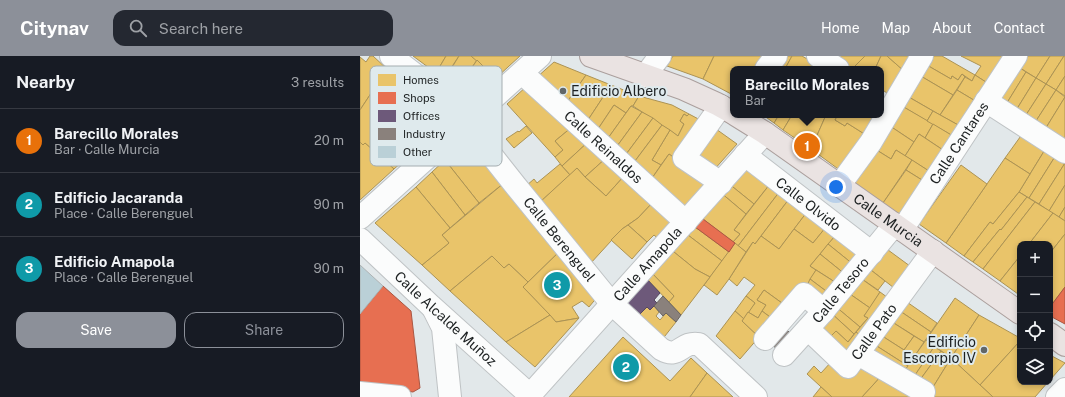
<!DOCTYPE html>
<html lang="en">
<head>
<meta charset="utf-8">
<style>
	body { margin:0; font-family:"Public Sans",sans-serif; background:#242831; color:#f1f3f6 }
	.controls { position:absolute; right:12px; bottom:12px; display:grid; overflow:hidden; border-radius:8px; box-shadow:0 2px 6px #0003 }
	.controls button { width:36px; height:36px; display:grid; place-items:center; padding:0; border:0; border-bottom:1px solid #363941; background:#171b24; color:#f1f3f6; font:20px sans-serif }
	.you { position:absolute; left:476px; top:131px; width:14px; height:14px; margin:-10px; border:3px solid #fff; border-radius:50%; background:#1a73e8; box-shadow:0 0 0 6px #1a73e833 }
	.badge { display:grid; place-items:center; width:26px; height:26px; border-radius:50%; background:#8c9099; color:#fff; font-size:13px; font-weight:700 }
	.pin { position:absolute; translate:-50% -50%; border:2px solid #fff; box-shadow:0 1px 4px #0006 }
	.popup { position:absolute; left:370px; top:10px; width:154px; height:52px; box-sizing:border-box; display:grid; place-content:center; border-radius:8px; background:#171b24; filter:drop-shadow(0 1px 3px #0005); font-size:13px; white-space:nowrap; color:#9ea1a6 }
	.popup b { font-size:15px; color:#f1f3f6 }
	.popup::after { content:''; position:absolute; left:50%; top:100%; margin-left:-8px; border:8px solid transparent; border-top-color:#171b24 }
	.list { margin:0; padding:0; list-style:none }
	h2 { display:flex; justify-content:space-between; align-items:center; height:52px; margin:0; padding:0 16px; font-size:17px }
	h2 small { font-size:13px; font-weight:400; color:#9ea1a6 }
	.list li { display:grid; grid-template-columns:26px 1fr auto; gap:12px; align-items:center; box-sizing:border-box; height:64px; padding:0 16px; border-top:1px solid #363941 }
	.list b { display:block; font-size:15px; white-space:nowrap }
	.list p { margin:0; font-size:13px; white-space:nowrap; color:#9ea1a6 }
	.list em { font-size:13px; font-style:normal; color:#9ea1a6 }
	.actions { display:flex; gap:8px; padding:12px 16px }
	.actions a { flex:1; padding:9px 0; border:1px solid #8c9099; border-radius:12px; text-align:center; font-size:14px; color:#8c9099 }
	.actions .main { background:#8c9099; color:#fff }
	.icon { flex:none; width:22px; height:22px; fill:none; stroke:currentColor; stroke-width:2; stroke-linecap:round; stroke-linejoin:round }
	.map { position:relative; flex:none; width:705px; height:341px; overflow:hidden }
	header { display:flex; align-items:center; gap:24px; box-sizing:border-box; height:56px; padding:0 20px; background:#8c9099; color:#fff }
	header strong { font-size:19px }
	nav { display:flex; gap:22px; margin-inline-start:auto; font-size:14px }
	.search { width:280px; height:36px; background:#242831; display:flex; align-items:center; gap:10px; box-sizing:border-box; padding:0 14px; border-radius:12px; color:#9ea1a6; font-size:15px }
	main { display:flex }
	aside { flex:1; background:#171b24 }
	.map>svg:first-child { display:block }
	.homes { fill:#e9c46a; stroke:#ac9354 }
	.shops { fill:#e76f51; stroke:#aa5743 }
	.offices { fill:#6d597a; stroke:#55485f }
	.industry { fill:#8a817c; stroke:#696461 }
	.building { fill:#bad0d7; stroke:#aeb3b4 }
	.lines { fill:none; stroke-linecap:round; stroke-linejoin:round }
	.minor-casing { stroke:#bfc3c5; stroke-width:24 }
	.major-casing { stroke:#ab9f9d; stroke-width:24 }
	.minor { stroke:#fbfcfc; stroke-width:22 }
	.major { stroke:#eae3e2; stroke-width:22 }
	.poi-dot { fill:#616667; stroke:#dfeaed; stroke-width:1.5 }
	.labels { text-anchor:middle; dominant-baseline:central; stroke-width:4; stroke-linejoin:round; paint-order:stroke }
	.poi-label { font-size:14px; fill:#1c2021; stroke:#dfeaed; text-anchor:start }
	.street-label { font-size:14px; fill:#1c2021; stroke:#dfeaed }
	.key { fill:#dfeaed; stroke:#a4adb0; stroke-width:1 }
	.key-label { font-size:11px; fill:#1c2021 }
</style>
</head>
<body>
<header>
<strong>Citynav</strong>
<div class="search"><svg class="icon" aria-label="search" viewBox="0 0 24 24"><circle cx="10" cy="10" r="6"/><path d="M15 15l6 6"/></svg>Search here</div>
<nav><a>Home</a><a>Map</a><a>About</a><a>Contact</a></nav>
</header>
<main>
<aside>
<h2>Nearby<small>3 results</small></h2>
<ul class="list">
<li><span class="badge" style="background:#e8710a">1</span><div><b>Barecillo Morales</b><p>Bar · Calle Murcia</p></div><em>20 m</em></li>
<li><span class="badge" style="background:#0f9aa8">2</span><div><b>Edificio Jacaranda</b><p>Place · Calle Berenguel</p></div><em>90 m</em></li>
<li><span class="badge" style="background:#0f9aa8">3</span><div><b>Edificio Amapola</b><p>Place · Calle Berenguel</p></div><em>90 m</em></li>
</ul>
<div class="actions"><a class="main">Save</a><a>Share</a></div>
</aside>
<div class="map">
<svg width="705" height="341" viewBox="0 0 705 341">
	<rect width="100%" height="100%" fill="#e2e8ea"/>
	<g class="homes">
		<polygon points="10,0 13,0 27,13 0,54 0,1 6,6"/>
		<polygon points="53,0 86,0 76,17"/>
		<polygon points="86,0 99,0 83,24 76,17"/>
		<polygon points="99,0 111,0 117,4 98,32 86,21"/>
		<polygon points="111,0 160,0 136,22"/>
		<polygon points="313,0 354,0 343,23 307,10"/>
		<polygon points="354,0 407,0 396,13 373,13 373,39 343,23"/>
		<polygon points="426,0 432,0 426,11 430,13 416,13"/>
		<polygon points="432,0 442,0 461,11 459,13 430,13 426,11"/>
		<polygon points="470,0 505,0 492,13"/>
		<polygon points="505,0 521,0 515,13 492,13"/>
		<polygon points="521,0 527,0 544,15 530,39 521,33 521,13 515,13"/>
		<polygon points="527,0 552,0 544,15"/>
		<polygon points="570,0 582,0 615,19 612,25 602,18 598,24 592,20 591,23 565,8"/>
		<polygon points="601,0 649,0 629,28 615,19 621,10"/>
		<polygon points="663,0 690,0 676,22 657,10"/>
		<polygon points="690,0 704,0 686,28 676,22"/>
		<polygon points="704,0 705,0 705,20 696,34 686,28"/>
		<polygon points="117,4 124,11 113,25 119,31 111,38 101,28"/>
		<polygon points="194,6 226,19 205,49 176,22"/>
		<polygon points="565,8 591,23 592,20 598,24 602,18 605,21 593,39 559,19"/>
		<polygon points="657,10 666,16 645,50 635,44"/>
		<polygon points="124,11 136,22 114,41 111,38 119,31 113,25"/>
		<polygon points="27,13 47,26 88,65 34,113 5,87 3,89 0,86 0,54"/>
		<polygon points="666,16 676,22 655,56 645,50"/>
		<polygon points="226,19 251,29 226,67 205,49"/>
		<polygon points="559,19 593,39 580,59 547,40"/>
		<polygon points="615,19 629,28 617,46 597,34 605,21 612,25"/>
		<polygon points="705,20 705,40 696,34"/>
		<polygon points="676,22 686,28 664,62 655,56"/>
		<polygon points="686,28 696,34 674,68 664,62"/>
		<polygon points="251,29 279,40 273,50 271,50 266,57 254,49 236,76 226,67"/>
		<polygon points="167,30 212,71 195,85 203,94 195,101 147,48"/>
		<polygon points="597,34 617,46 600,70 580,59"/>
		<polygon points="696,34 705,41 684,75 674,68"/>
		<polygon points="279,40 312,49 329,58 327,60 324,58 320,65 324,68 318,80 273,50"/>
		<polygon points="547,40 573,55 567,65 542,50"/>
		<polygon points="705,41 705,84 684,75"/>
		<polygon points="254,49 266,57 246,85 236,76"/>
		<polygon points="271,50 282,56 255,93 246,85"/>
		<polygon points="542,50 573,68 565,82 559,78 554,86 530,70"/>
		<polygon points="573,55 600,70 593,80 567,65"/>
		<polygon points="282,56 293,62 264,101 255,93"/>
		<polygon points="324,58 327,60 329,58 344,66 318,105 309,98 301,109 292,104 310,74 318,80 324,68 320,65"/>
		<polygon points="403,59 419,59 414,67"/>
		<polygon points="419,59 432,59 423,74 414,67"/>
		<polygon points="432,59 466,59 451,93 423,74"/>
		<polygon points="466,59 478,59 475,64 485,70 487,67 506,79 481,115 451,93"/>
		<polygon points="478,59 518,59 506,79 487,67 485,70 475,64"/>
		<polygon points="293,62 302,69 272,109 264,101"/>
		<polygon points="573,68 593,80 583,94 565,82"/>
		<polygon points="302,69 310,74 292,104 301,109 290,125 272,109"/>
		<polygon points="166,70 172,77 154,92 146,83 158,75 159,76"/>
		<polygon points="530,70 554,86 545,100 536,94 531,103 515,93"/>
		<polygon points="212,71 228,86 202,110 195,101 203,94 195,85"/>
		<polygon points="356,73 377,88 353,115 331,100"/>
		<polygon points="663,77 686,92 670,118 645,102"/>
		<polygon points="559,78 583,94 569,115 545,100"/>
		<polygon points="0,86 3,89 5,87 34,113 0,144"/>
		<polygon points="105,86 144,127 119,147 85,104"/>
		<polygon points="228,86 246,102 225,121 217,112 210,119 202,110"/>
		<polygon points="686,92 696,99 669,142 659,136"/>
		<polygon points="515,93 531,103 536,94 552,104 523,147 493,126"/>
		<polygon points="309,98 352,128 326,157 290,125"/>
		<polygon points="696,99 705,107 679,148 669,142"/>
		<polygon points="246,102 265,119 246,140 225,121"/>
		<polygon points="645,102 670,118 659,136 633,168 630,166 604,200 586,187"/>
		<polygon points="85,104 119,147 105,159 72,116"/>
		<polygon points="552,104 569,115 562,124 546,114"/>
		<polygon points="705,107 705,129 689,155 679,148"/>
		<polygon points="200,108 210,119 179,147 166,130 174,123 177,127"/>
		<polygon points="601,109 627,128 586,187 559,168"/>
		<polygon points="217,112 225,121 246,140 265,119 294,145 278,162 262,173 230,208 179,147"/>
		<polygon points="391,114 410,128 394,148 368,127 379,115"/>
		<polygon points="546,114 562,124 539,158 523,147"/>
		<polygon points="72,116 105,159 90,172 56,131"/>
		<polygon points="144,127 200,195 168,226 149,208 144,212 132,200 90,235 62,209 89,187 82,179"/>
		<polygon points="368,127 394,148 386,158 360,136"/>
		<polygon points="410,128 420,135 378,190 373,186 380,178 374,174"/>
		<polygon points="705,129 705,151 699,161 689,155"/>
		<polygon points="56,131 90,172 82,179 89,187 62,209 15,167"/>
		<polygon points="420,135 429,143 395,188 393,186 386,196 378,190"/>
		<polygon points="360,136 386,158 374,174 380,178 373,186 339,160"/>
		<polygon points="659,136 667,141 641,174 640,173 613,206 604,200 630,166 633,168"/>
		<polygon points="667,141 675,146 623,213 613,206 640,173 641,174"/>
		<polygon points="429,143 447,156 419,193 401,180"/>
		<polygon points="294,145 318,167 301,185 294,179 287,186 268,169 278,162"/>
		<polygon points="675,146 693,157 669,188 660,188 660,200 640,225 623,213"/>
		<polygon points="705,151 705,165 699,161"/>
		<polygon points="447,156 466,171 453,187 434,173"/>
		<polygon points="693,157 705,165 705,178 690,197 690,188 669,188"/>
		<polygon points="331,168 369,196 362,205 324,176"/>
		<polygon points="268,169 287,186 272,203 251,184 262,173"/>
		<polygon points="466,171 476,179 450,210 456,214 445,234 426,250 404,234 397,244 406,249 398,262 388,256 395,247 386,240 395,229 384,221 377,230 369,223 393,186 395,188 401,180 419,193 434,173 453,187"/>
		<polygon points="324,176 362,205 350,221 335,213 309,192"/>
		<polygon points="705,178 705,231 690,251 690,197"/>
		<polygon points="476,179 502,199 494,209 468,188"/>
		<polygon points="375,187 386,196 369,223 357,239 344,229"/>
		<polygon points="468,188 494,209 486,219 460,198"/>
		<polygon points="524,191 554,213 538,235 507,211"/>
		<polygon points="309,192 335,213 350,221 321,259 309,246 314,240 289,214"/>
		<polygon points="200,195 238,240 229,251 222,245 212,251 219,262 196,266 163,231"/>
		<polygon points="460,198 486,219 478,228 450,210"/>
		<polygon points="132,200 144,212 149,208 168,226 163,231 190,259 146,286 90,235"/>
		<polygon points="660,200 660,235 658,238 640,225"/>
		<polygon points="507,211 525,225 518,234 499,221"/>
		<polygon points="289,214 314,240 309,246 284,220"/>
		<polygon points="456,214 478,228 470,238 450,223"/>
		<polygon points="499,221 520,236 510,252 487,236"/>
		<polygon points="450,223 470,238 461,248 445,234"/>
		<polygon points="404,234 426,250 414,264 402,255 406,249 397,244"/>
		<polygon points="487,236 510,252 504,260 508,262 500,271 475,250"/>
		<polygon points="520,236 531,244 503,282 496,276 508,262 504,260"/>
		<polygon points="386,240 395,247 384,263 375,255"/>
		<polygon points="595,242 619,259 591,302 566,284"/>
		<polygon points="544,244 577,267 571,276 537,253"/>
		<polygon points="294,250 299,256 296,260 300,264 306,257 316,266 301,285 278,260 287,251 290,254"/>
		<polygon points="475,250 500,271 494,278 470,256"/>
		<polygon points="537,253 571,276 564,286 529,264"/>
		<polygon points="375,255 384,263 382,265 399,281 380,303 356,280"/>
		<polygon points="402,255 414,264 399,281 382,265 388,256 398,262"/>
		<polygon points="470,256 494,278 488,286 476,275 468,283 456,272"/>
		<polygon points="190,259 196,266 219,262 175,311 146,286"/>
		<polygon points="619,259 660,282 660,285 620,329 591,302"/>
		<polygon points="529,264 554,280 544,294 519,278"/>
		<polygon points="476,275 488,286 496,276 503,282 488,302 468,283"/>
		<polygon points="519,278 544,294 554,280 564,286 548,310 512,287"/>
		<polygon points="263,281 310,325 331,302 347,317 330,341 209,341"/>
		<polygon points="566,284 574,291 551,325 541,319"/>
		<polygon points="660,285 660,326 688,326 675,341 633,341 620,329"/>
		<polygon points="512,287 548,310 541,319 504,298"/>
		<polygon points="574,291 581,295 557,328 551,325"/>
		<polygon points="581,295 591,302 570,336 557,328"/>
		<polygon points="690,299 705,307 690,324"/>
		<polygon points="591,302 633,341 565,341 570,336"/>
		<polygon points="500,304 524,317 502,341 472,341 447,318 454,310 461,317 472,305"/>
		<polygon points="347,317 373,341 330,341"/>
		<polygon points="524,317 565,341 502,341"/>
		<polygon points="461,331 472,341 453,341"/>
	</g>
	<g class="shops">
		<polygon points="339,160 375,187 369,196 331,168"/>
		<polygon points="23,230 51,255 60,332 53,336 0,329 0,258"/>
		<polygon points="705,231 705,268 690,260 690,251"/>
	</g>
	<polygon class="offices" points="284,220 300,237 294,244 297,247 290,254 287,251 278,260 264,243"/>
	<g class="industry">
		<polygon points="303,240 321,259 316,266 306,257 303,260 294,250"/>
		<polygon points="423,270 433,280 419,295 409,286"/>
	</g>
	<polygon class="building" points="0,209 23,230 0,258"/>
	<g class="lines">
		<defs>
			<g id="minor">
				<path id="s1" d="M31 0 71 31 106 67 155 129 252 248 301 293C320 304 320 285 339 288L396 341"/>
				<polyline points="458,0 478,13"/>
				<polyline points="406,13 416,0"/>
				<path id="s2" d="M162 17 326 166"/>
				<polyline points="285,20 300,0"/>
				<polyline points="626,45 705,96"/>
				<path id="s3" d="M385 99 512 197"/>
				<polyline points="361,127 324,102 361,50"/>
				<polyline points="479,130 511,86 562,0"/>
				<polyline points="0,162 180,0"/>
				<path id="s4" d="M542 174 656 0"/>
				<path id="s5" d="M0 183 71 250 172 341"/>
				<polyline points="74,254 83,272 90,341"/>
				<path id="s6" d="M448 273 488 311 573 195"/>
				<polyline points="405,283 444,238 464,255"/>
				<polyline points="498,298 564,336"/>
				<path id="s7" d="M424 299 461 258 535 168"/>
				<polyline points="0,337 40,341"/>
				<path id="s8" d="M170 339 405 77"/>
				<polyline points="697,341 705,333"/>
			</g>
			<g id="major">
				<polyline points="231,0 324,33 357,48 373,57"/>
				<path id="s9" d="M376 59 405 77 660 257"/>
				<polyline points="690,278 705,289"/>
			</g>
		</defs>
		<use href="#minor" class="minor-casing"/>
		<use href="#major" class="major-casing"/>
		<use href="#minor" class="minor"/>
		<use href="#major" class="major"/>
	</g>
	<g class="poi-dot">
		<circle cx="203" cy="35" r="4"/>
		<circle cx="624" cy="294" r="4"/>
	</g>
	<g class="labels">
		<g class="poi-label">
			<text x="211" y="35">Edificio Albero</text>
			<text x="616" y="286" text-anchor="end">Edificio<tspan x="616" dy="16">Escorpio IV</tspan></text>
		</g>
		<g class="street-label">
			<text stroke="none"><textPath href="#s4" startOffset="104">Calle Cantares</textPath></text>
			<text stroke="none"><textPath href="#s2" startOffset="110">Calle Reinaldos</textPath></text>
			<text stroke="none"><textPath href="#s3" startOffset="80">Calle Olvido</textPath></text>
			<text stroke="none"><textPath href="#s9" startOffset="185">Calle Murcia</textPath></text>
			<text stroke="none"><textPath href="#s1" startOffset="250">Calle Berenguel</textPath></text>
			<text stroke="none"><textPath href="#s8" startOffset="176">Calle Amapola</textPath></text>
			<text stroke="none"><textPath href="#s7" startOffset="86">Calle Tesoro</textPath></text>
			<text stroke="none"><textPath href="#s5" startOffset="117">Calle Alcalde Muñoz</textPath></text>
			<text stroke="none"><textPath href="#s6" startOffset="99">Calle Pato</textPath></text>
		</g>
	</g>
	<rect x="10" y="10" width="132" height="100" rx="6" class="key"/>
	<rect x="18" y="18" width="18" height="12" fill="#e9c46a"/>
	<rect x="18" y="36" width="18" height="12" fill="#e76f51"/>
	<rect x="18" y="54" width="18" height="12" fill="#6d597a"/>
	<rect x="18" y="72" width="18" height="12" fill="#8a817c"/>
	<rect x="18" y="90" width="18" height="12" fill="#bad0d7"/>
	<g class="key-label">
		<text x="43" y="28">Homes</text>
		<text x="43" y="46">Shops</text>
		<text x="43" y="64">Offices</text>
		<text x="43" y="82">Industry</text>
		<text x="43" y="100">Other</text>
	</g>
</svg>
<div class="controls">
<button>+</button>
<button>−</button>
<button><svg class="icon" aria-label="locate" viewBox="0 0 24 24"><circle cx="12" cy="12" r="6"/><path d="M12 2v4M12 18v4M2 12h4M18 12h4"/></svg></button>
<button><svg class="icon" aria-label="layers" viewBox="0 0 24 24"><path d="M12 4l9 5-9 5-9-5zM3 14l9 5 9-5"/></svg></button>
</div>
<div class="you"></div>
<div class="pin badge" style="left:447px;top:90px;background:#e8710a">1</div>
<div class="popup"><b>Barecillo Morales</b>Bar</div>
<div class="pin badge" style="left:266px;top:311px;background:#0f9aa8">2</div>
<div class="pin badge" style="left:197px;top:229px;background:#0f9aa8">3</div>
</div>
</main>
</body>
</html>
